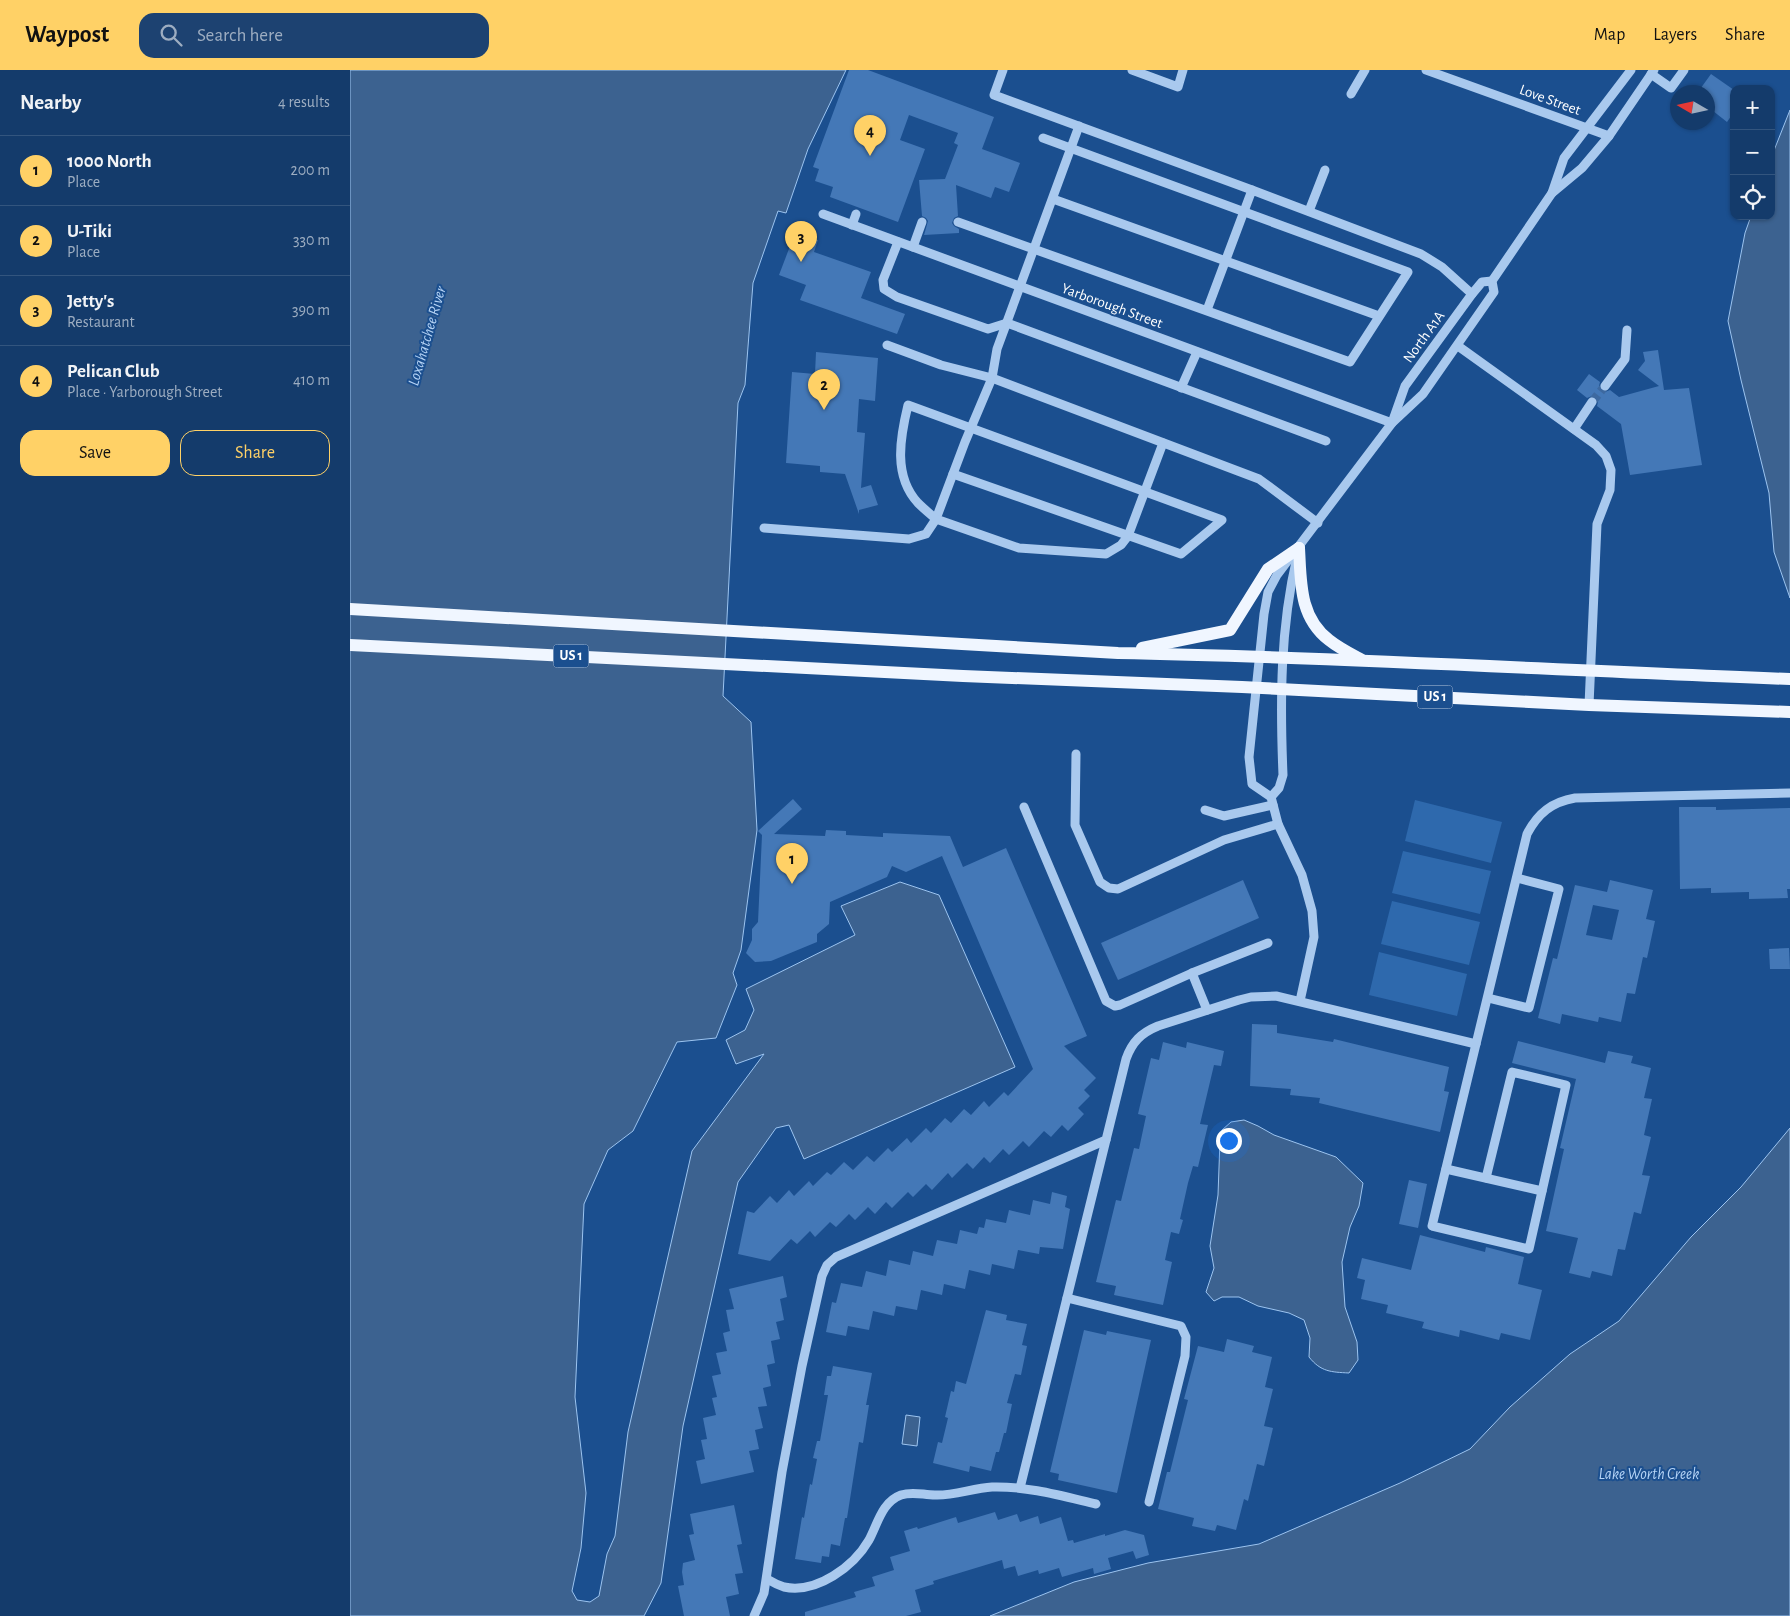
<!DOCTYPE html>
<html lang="en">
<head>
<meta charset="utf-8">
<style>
	body { margin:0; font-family:"Alegreya Sans",sans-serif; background:#1d4271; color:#f1f3f6 }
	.controls { position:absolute; right:15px; top:15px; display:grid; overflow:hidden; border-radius:10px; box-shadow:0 1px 4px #0004 }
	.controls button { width:45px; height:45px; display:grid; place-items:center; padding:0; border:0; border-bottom:1px solid #33557e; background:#143b6b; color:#f1f3f6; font:25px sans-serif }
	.compass { position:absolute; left:1320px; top:15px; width:45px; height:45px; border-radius:50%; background:#143b6b; box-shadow:0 1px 4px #0004; rotate:279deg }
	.you { position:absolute; left:878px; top:1070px; width:18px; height:18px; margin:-12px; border:4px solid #fff; border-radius:50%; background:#1a73e8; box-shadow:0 0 0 8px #1a73e833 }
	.badge { display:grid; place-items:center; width:32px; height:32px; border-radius:50%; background:#ffd166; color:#111; font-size:16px; font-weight:700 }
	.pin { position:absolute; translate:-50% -41px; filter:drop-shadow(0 1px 2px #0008) }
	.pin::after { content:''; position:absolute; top:26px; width:18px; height:15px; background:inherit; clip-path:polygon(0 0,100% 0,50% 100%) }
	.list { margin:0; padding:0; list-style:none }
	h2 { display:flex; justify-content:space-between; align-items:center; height:65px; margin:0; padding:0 20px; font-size:21px }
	h2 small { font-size:16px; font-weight:400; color:#9dadc1 }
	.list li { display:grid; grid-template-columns:32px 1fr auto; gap:15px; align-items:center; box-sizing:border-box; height:70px; padding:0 20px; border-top:1px solid #33557e }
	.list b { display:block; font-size:19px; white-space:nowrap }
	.list p { margin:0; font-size:16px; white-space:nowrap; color:#9dadc1 }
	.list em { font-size:16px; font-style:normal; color:#9dadc1 }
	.actions { display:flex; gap:10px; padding:15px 20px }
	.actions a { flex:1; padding:11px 0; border:1px solid #ffd166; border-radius:15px; text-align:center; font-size:18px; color:#ffd166 }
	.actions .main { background:#ffd166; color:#111 }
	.icon { flex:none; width:28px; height:28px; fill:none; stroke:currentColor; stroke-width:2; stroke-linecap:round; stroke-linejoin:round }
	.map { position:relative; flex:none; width:1440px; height:1546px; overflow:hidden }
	header { display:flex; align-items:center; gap:30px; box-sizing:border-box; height:70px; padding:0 25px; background:#ffd166; color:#111 }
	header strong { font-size:24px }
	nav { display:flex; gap:28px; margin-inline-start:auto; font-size:18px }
	.search { width:350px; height:45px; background:#1d4271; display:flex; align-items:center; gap:12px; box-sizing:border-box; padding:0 18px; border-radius:15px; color:#9dadc1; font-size:19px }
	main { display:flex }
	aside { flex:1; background:#143b6b }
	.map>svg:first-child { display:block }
	.green { fill:#2e69ad }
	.water { fill:#3c6290; stroke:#9cc4f0 }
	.building { fill:#4478b7; fill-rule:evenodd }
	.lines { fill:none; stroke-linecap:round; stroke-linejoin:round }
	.minor-tunnel { stroke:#3d69a0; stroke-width:9; stroke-dasharray:9 4.5; stroke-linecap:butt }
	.minor { stroke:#a9c9ee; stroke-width:9 }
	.major { stroke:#f0f6ff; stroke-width:12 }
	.labels { text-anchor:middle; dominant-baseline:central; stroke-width:4; stroke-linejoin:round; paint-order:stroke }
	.shield { fill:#1b4f8f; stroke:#bbcadd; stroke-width:1 }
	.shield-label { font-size:14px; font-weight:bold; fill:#fff }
	.street-label { font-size:15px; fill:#fff; stroke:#1b4f8f }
	.water-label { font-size:16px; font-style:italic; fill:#b5d3f5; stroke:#1b4f8f }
</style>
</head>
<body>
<header>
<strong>Waypost</strong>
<div class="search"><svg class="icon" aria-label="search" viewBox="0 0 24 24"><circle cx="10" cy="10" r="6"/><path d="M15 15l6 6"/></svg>Search here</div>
<nav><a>Map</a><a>Layers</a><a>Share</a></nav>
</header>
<main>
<aside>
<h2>Nearby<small>4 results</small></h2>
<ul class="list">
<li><span class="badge">1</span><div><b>1000 North</b><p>Place</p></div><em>200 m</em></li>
<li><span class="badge">2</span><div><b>U-Tiki</b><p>Place</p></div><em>330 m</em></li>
<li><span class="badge">3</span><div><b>Jetty's</b><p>Restaurant</p></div><em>390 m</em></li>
<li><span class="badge">4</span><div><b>Pelican Club</b><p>Place · Yarborough Street</p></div><em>410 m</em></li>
</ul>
<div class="actions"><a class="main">Save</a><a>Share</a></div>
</aside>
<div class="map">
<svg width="1440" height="1546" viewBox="0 0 1440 1546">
	<rect width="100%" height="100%" fill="#1b4f8f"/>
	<g class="green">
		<polygon points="1065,730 1152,752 1141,793 1055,771"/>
		<polygon points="1053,781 1141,801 1130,844 1042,823"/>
		<polygon points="1042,831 1130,852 1119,895 1031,874"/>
		<polygon points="1029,882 1117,904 1107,946 1019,925"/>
	</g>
	<g class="water">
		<polygon points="0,0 496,0 458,79 436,143 428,141 403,213 395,315 388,333 373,626 401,652 407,760 391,880 383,903 387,915 366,968 327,972 283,1061 258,1080 234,1134 225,1327 236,1423 231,1478 222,1521 227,1530 240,1532 249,1526 257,1484 265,1466 278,1362 342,1081 414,984 386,994 376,970 395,960 404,940 396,919 505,865 491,836 550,812 589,825 665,997 454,1089 439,1055 426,1058 388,1112 333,1356 311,1513 294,1546 0,1546"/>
		<polygon points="1440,40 1440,528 1424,482 1419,423 1391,310 1378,251 1395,163 1401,146 1421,146 1421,88"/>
		<path d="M894 1050 908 1056 924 1065 986 1087 1013 1113 1009 1136 1000 1157 992 1192 995 1237 1007 1272 1008 1290 999 1303C981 1302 971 1302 959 1287L960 1268 954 1250 939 1243 908 1236 889 1227H872L864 1231 856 1222 864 1198 860 1176 868 1125 870 1070 872 1060 881 1052Z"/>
		<polygon points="1440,1058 1440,1546 640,1546 724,1512 798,1493 909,1474 1050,1413 1120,1379 1160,1337 1220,1284 1269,1251 1341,1167 1391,1117"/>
		<polygon points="556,1345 570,1347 567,1376 552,1374"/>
	</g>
	<g class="building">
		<polygon points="499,0 518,0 644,47 632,79 670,93 659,122 645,117 641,128 606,115 608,146 604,148 602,153 604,156 609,159 609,163 574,165 578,151 576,148 572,146 569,110 595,109 608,75 604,73 608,63 559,45 550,70 575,79 548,152 480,127 483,117 465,111 469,99 463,97"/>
		<polygon points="1361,4 1384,20 1384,42 1377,52 1358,37 1358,22 1348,22"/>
		<polygon points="445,163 468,170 464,182 521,202 511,228 555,244 547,264 450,230 456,215 429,205"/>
		<polygon points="1308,280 1314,320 1339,318 1352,395 1280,405 1271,354 1247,336 1248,332 1246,327 1242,326 1237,328 1227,320 1239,304 1250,312 1249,316 1251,321 1255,322 1260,320 1269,327 1309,316 1288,300 1295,291 1293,282"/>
		<polygon points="466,282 528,288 525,331 509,329 507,362 515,363 511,418 521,415 528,435 509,440 509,444 495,404 470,402 470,396 436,393 442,302 465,304"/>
		<polygon points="443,729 452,739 424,764 475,766 476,760 496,761 496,765 533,767 533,763 600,766 613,797 656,778 737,966 714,976 746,1008 734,1020 740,1026 728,1038 734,1044 718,1061 712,1055 701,1067 694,1061 679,1077 673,1071 659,1085 653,1079 640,1093 634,1087 623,1099 617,1093 602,1108 598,1103 582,1120 576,1114 563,1127 558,1122 542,1138 536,1132 525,1144 518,1137 505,1150 499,1144 486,1157 480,1152 465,1167 460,1161 447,1174 441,1169 420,1191 388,1184 397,1141 404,1143 420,1126 427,1133 439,1120 444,1126 459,1111 463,1116 477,1102 481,1105 494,1092 503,1100 517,1086 524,1092 538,1078 542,1082 557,1068 561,1073 576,1058 581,1063 595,1048 601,1053 614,1039 621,1045 634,1031 639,1037 654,1022 658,1026 683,999 592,786 556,802 542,796 537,807 480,832 479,854 467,864 467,872 421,891 405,892 396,883 402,870 402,859 408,852 412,765 408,761"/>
		<polygon points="1329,737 1366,737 1366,740 1440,738 1440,819 1437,819 1438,828 1399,829 1399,822 1361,823 1361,818 1330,819"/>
		<polygon points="893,810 909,848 768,910 751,873"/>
		<path d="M1260 810 1303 820 1296 849 1305 851 1297 888 1293 887 1285 924 1277 923 1271 952 1249 947 1248 952 1212 944 1210 954 1188 948 1203 888 1207 889 1225 815 1257 822ZM1243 835 1269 840 1262 870 1236 865Z"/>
		<polygon points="1439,878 1440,899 1420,899 1419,879"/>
		<polygon points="902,954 927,955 927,963 983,972 984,969 1099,997 1094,1021 1099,1022 1090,1062 969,1033 970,1028 940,1025 941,1019 900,1016"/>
		<polygon points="1168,971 1255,993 1258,981 1283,986 1281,993 1301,998 1294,1028 1302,1029 1294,1065 1301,1067 1292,1105 1300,1106 1291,1144 1284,1142 1275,1180 1268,1179 1262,1206 1242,1201 1240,1208 1219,1203 1228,1168 1196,1161 1214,1079 1210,1078 1226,1009 1162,993"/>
		<polygon points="813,972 836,978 837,972 874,981 871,996 864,995 850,1054 858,1055 848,1097 843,1096 838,1113 830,1149 833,1150 829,1164 821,1162 815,1190 822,1192 813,1235 764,1225 766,1216 746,1212 766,1130 771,1131 784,1078 789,1079 796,1046 788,1044 801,988 809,990"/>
		<polygon points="1059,1110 1077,1114 1068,1158 1049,1154"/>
		<polygon points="702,1122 717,1126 715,1137 720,1139 713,1179 690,1177 689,1184 668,1180 664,1199 642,1194 640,1205 619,1200 615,1219 594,1214 592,1225 571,1220 567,1240 546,1236 544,1246 523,1241 519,1260 498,1256 496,1266 476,1262 482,1232 486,1233 491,1213 512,1217 516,1201 536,1206 539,1190 560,1195 563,1181 583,1186 587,1170 607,1174 610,1160 627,1164 629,1157 634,1158 636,1149 656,1153 659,1140 680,1145 683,1130 700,1134"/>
		<polygon points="1070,1165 1135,1182 1136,1177 1174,1187 1168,1214 1192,1220 1180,1270 1151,1263 1149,1270 1110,1260 1109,1267 1072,1258 1074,1252 1036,1243 1038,1235 1011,1229 1015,1210 1007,1208 1012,1188 1061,1200"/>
		<polygon points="433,1206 437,1227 430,1229 434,1250 426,1252 430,1269 421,1271 425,1293 417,1295 421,1316 413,1318 417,1336 408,1337 413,1358 405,1360 409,1379 399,1381 404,1402 351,1414 346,1391 355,1389 351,1370 357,1369 353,1348 366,1345 362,1328 367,1327 362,1306 371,1304 366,1283 377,1281 373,1263 380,1261 376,1240 384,1239 379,1219"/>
		<polygon points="636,1240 657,1245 656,1250 677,1254 672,1275 677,1276 671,1305 665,1304 657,1333 662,1334 656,1363 654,1363 649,1382 646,1382 641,1401 620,1396 619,1402 583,1393 588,1372 592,1373 598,1348 595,1347 601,1321 604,1322 606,1311 616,1314"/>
		<polygon points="734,1260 756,1265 757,1261 801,1270 767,1423 708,1410 709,1404 700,1402"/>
		<polygon points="877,1269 904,1276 902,1282 922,1287 915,1317 923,1319 914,1356 923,1358 914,1396 907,1394 898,1431 894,1429 886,1460 867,1455 865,1461 842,1456 844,1448 808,1439 817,1402 820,1402 838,1330 834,1329 848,1276 874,1282"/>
		<polygon points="483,1296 522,1303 516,1335 519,1335 513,1373 509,1372 497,1448 495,1448 490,1476 481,1474 479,1487 472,1486 471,1493 445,1489 452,1447 454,1448 460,1414 462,1415 467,1389 463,1388 467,1371 470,1371 478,1325 474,1325 477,1306 481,1306"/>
		<polygon points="384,1435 392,1474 387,1475 393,1503 385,1504 389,1524 376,1527 380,1546 334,1546 328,1516 334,1515 332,1502 333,1493 345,1490 339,1465 344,1464 340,1444"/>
		<polygon points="645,1442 648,1450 667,1444 670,1452 688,1446 690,1454 711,1447 718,1471 723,1470 724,1473 755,1464 755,1466 775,1460 794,1465 799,1485 786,1489 783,1481 758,1488 761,1499 744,1504 743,1498 712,1507 709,1498 689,1504 688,1500 668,1506 665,1496 654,1499 652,1490 583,1511 584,1514 565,1520 571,1542 556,1546 455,1546 455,1542 506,1527 504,1522 525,1516 522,1507 544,1500 540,1487 560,1481 554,1461 567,1457 568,1459 606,1447 608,1453"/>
	</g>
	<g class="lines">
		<polyline class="minor-tunnel" points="1242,332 1255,316"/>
		<g class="minor">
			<polyline points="653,0 644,25 902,120"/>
			<polyline points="782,0 828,17 833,0"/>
			<polyline points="1076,0 1259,66"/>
			<polyline points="1301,4 1321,18 1334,0"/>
			<polyline points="1001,24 1015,0"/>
			<polyline points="729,56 647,279 642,308 615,372 586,449 669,478 756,484 771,475 778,466 813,373"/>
			<polyline points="1202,123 1232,98 1259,66 1304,0"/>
			<polyline points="703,129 1029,246"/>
			<polyline points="959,141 975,100"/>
			<polyline points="473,144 1042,353"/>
			<polyline points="608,152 1000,292 1058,202 693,68"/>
			<polyline points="502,155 506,144"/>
			<polyline points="548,172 533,210 534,219 547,227 638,259 657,253 976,371"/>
			<polyline points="563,177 572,152"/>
			<polyline points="857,240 902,120 1071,184 1092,197 1122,224"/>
			<polyline points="537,275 591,295 642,308 909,409 968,453"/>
			<polyline points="1108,276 1246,375 1256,386 1261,400 1260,420 1247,454 1239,635"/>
			<polyline points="1255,316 1275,289 1277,260"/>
			<polyline points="831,318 847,282"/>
			<polyline points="1043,350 1055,316 1122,224 1132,212 1142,211"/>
			<polyline points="1224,359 1242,332"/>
			<path d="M414 458 559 469 576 464 586 449C580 444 574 439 568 433 543 406 550 368 558 335L872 450 831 484 603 404"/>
			<polyline points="726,684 725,755 750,812 759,818 768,819 874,770 928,754"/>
			<path d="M921 727 929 718 933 705C930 632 930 558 947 487"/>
			<polyline points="674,737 756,931 765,936 770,935 842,903 918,873"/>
			<polyline points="855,740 874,746 923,735"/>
			<polyline points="842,903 857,940"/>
			<polyline points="1138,928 1179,938 1209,819 1167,808"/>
			<polyline points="950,931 964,867 962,841 952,805 928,754 921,727 902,714 899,687 914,544 918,522 927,505 1042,353 1073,324 1144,222 1142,211 1202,123 1214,88 1281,0"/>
			<polyline points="1126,974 1082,1156 1179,1179 1216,1015 1162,1002 1136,1108"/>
			<polyline points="1096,1099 1192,1121"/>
			<polyline points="717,1228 831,1256 836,1267 835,1286 799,1432"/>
			<polyline points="670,1418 756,1070"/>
			<path d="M417 1509C422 1512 428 1515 434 1517 467 1524 504 1496 519 1470 528 1453 532 1432 551 1425 563 1421 573 1425 585 1425 603 1426 623 1418 642 1417 677 1416 712 1426 746 1434"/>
			<path d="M404 1546 414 1523 432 1402 452 1296 472 1206 477 1195 486 1187 756 1070 776 989C782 972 791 963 808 956L889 930 901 927 926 926 1126 974 1177 764C1188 743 1202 732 1225 728L1440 723"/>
		</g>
		<g class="major">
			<path d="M949 478C951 512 949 547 979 570 989 578 1001 584 1012 590"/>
			<path d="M0 539 768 583C992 587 1216 601 1440 609"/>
			<polyline points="0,575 613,606 892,617 1239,635 1440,642"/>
			<polyline points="792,578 880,560 918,499 949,478"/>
		</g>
	</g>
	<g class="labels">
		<g class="shield">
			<rect x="203.5" y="574.5" width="35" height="23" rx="4"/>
			<rect x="1067.5" y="615.5" width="35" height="23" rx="4"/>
		</g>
		<g class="shield-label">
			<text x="221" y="586">US 1</text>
			<text x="1085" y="627">US 1</text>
		</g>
		<g class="street-label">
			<text transform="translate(1200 30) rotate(20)">Love Street</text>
			<text transform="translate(762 236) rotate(20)">Yarborough Street</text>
			<text transform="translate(1074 267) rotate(-54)">North A1A</text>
		</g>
		<g class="water-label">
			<text transform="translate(77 266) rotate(-74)">Loxahatchee River</text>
			<text x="1299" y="1404">Lake Worth Creek</text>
		</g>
	</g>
</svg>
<div class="controls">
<button>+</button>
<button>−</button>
<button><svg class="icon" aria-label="locate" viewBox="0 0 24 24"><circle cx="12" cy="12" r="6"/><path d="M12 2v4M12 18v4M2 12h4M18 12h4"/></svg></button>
</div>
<svg class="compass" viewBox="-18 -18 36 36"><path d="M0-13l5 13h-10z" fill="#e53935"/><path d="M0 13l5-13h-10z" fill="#9dadc1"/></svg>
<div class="you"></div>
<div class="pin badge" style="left:442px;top:814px">1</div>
<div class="pin badge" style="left:474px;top:340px">2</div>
<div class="pin badge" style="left:451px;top:192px">3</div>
<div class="pin badge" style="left:520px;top:86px">4</div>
</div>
</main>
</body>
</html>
